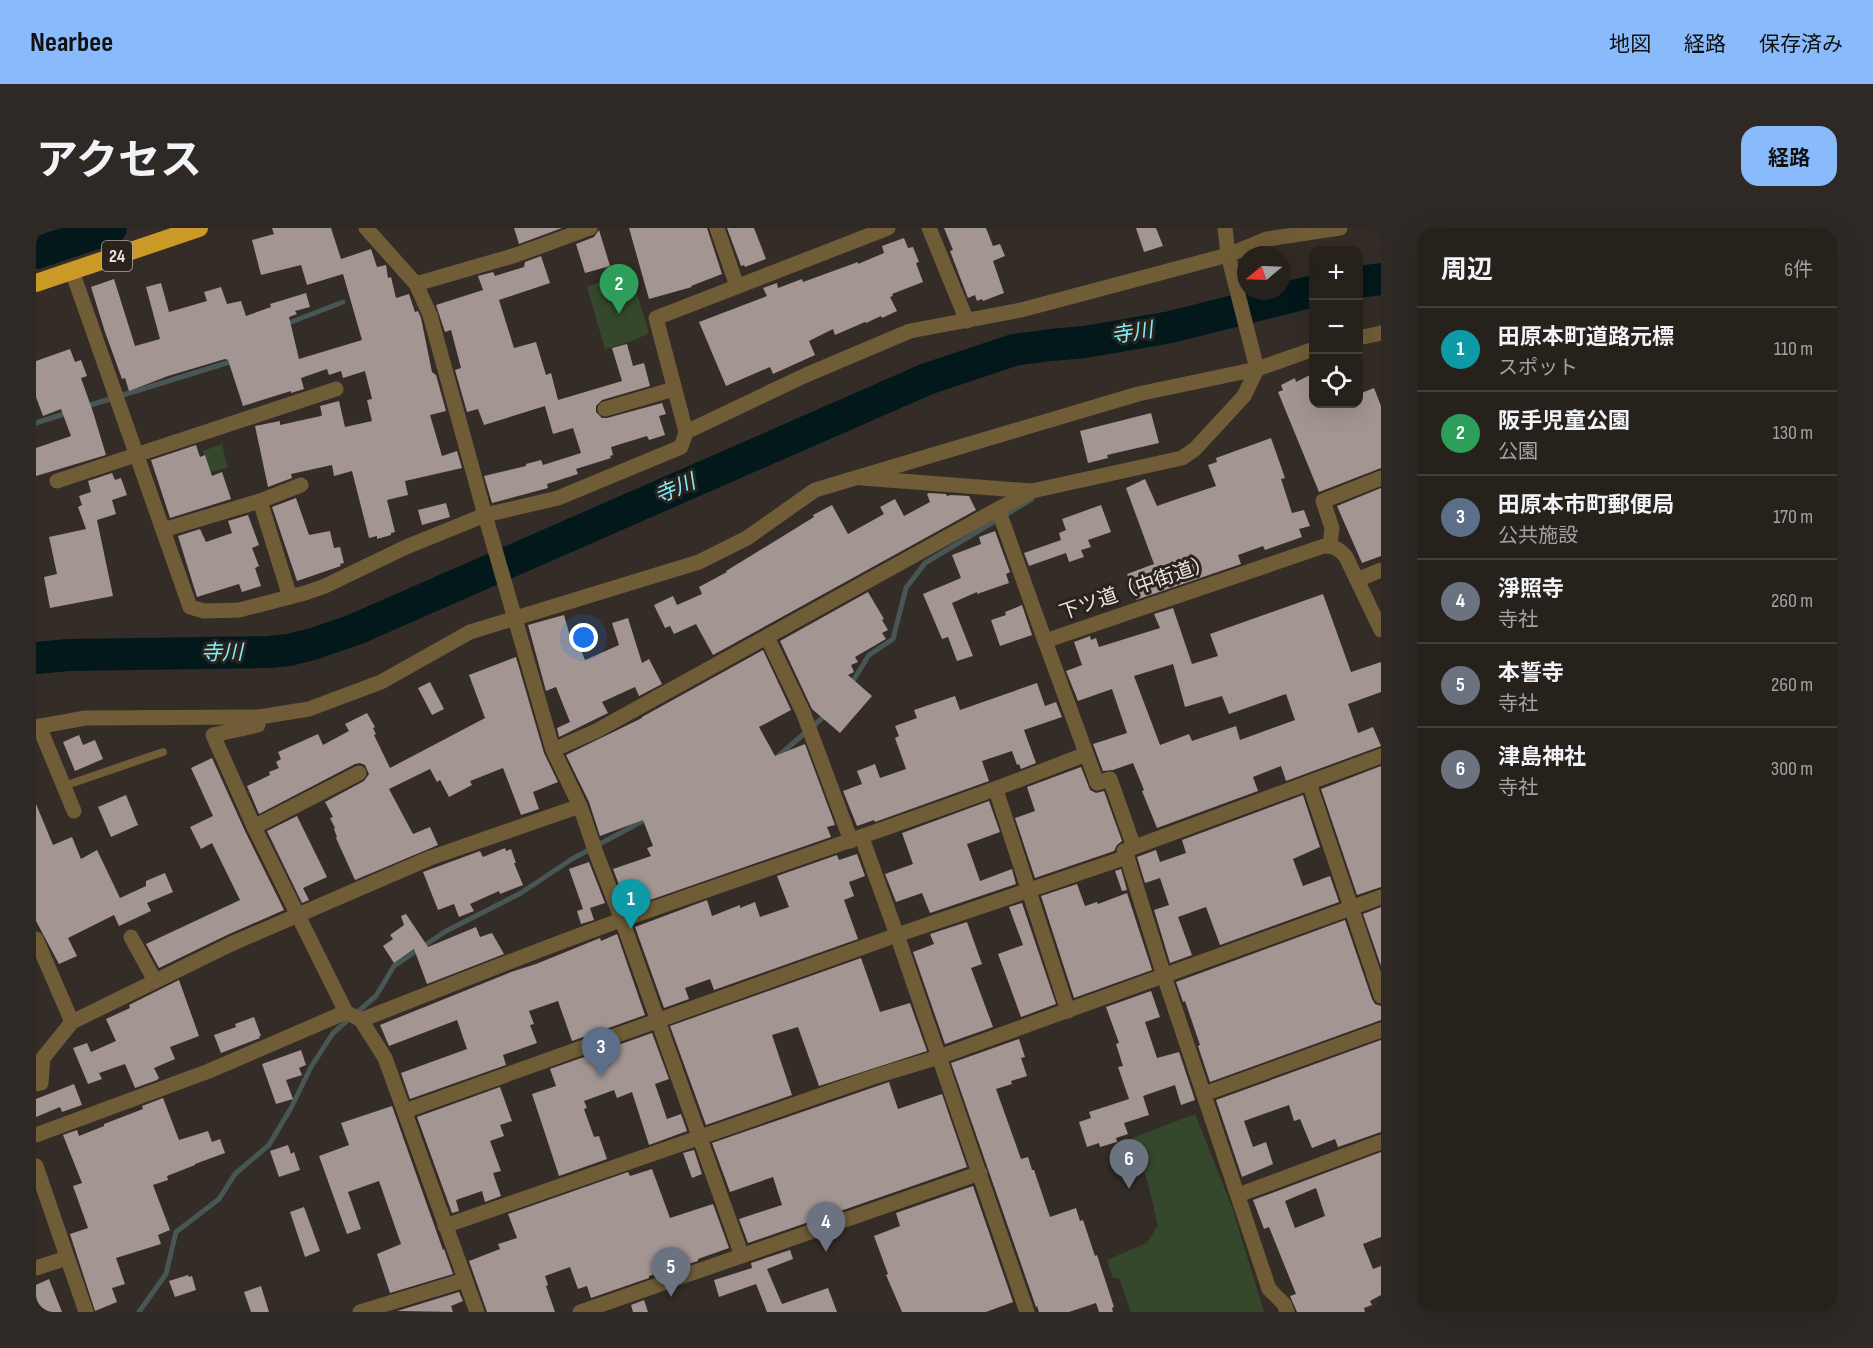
<!DOCTYPE html>
<html lang="ja">
<head>
<meta charset="utf-8">
<style>
	body { margin:0; font-family:"Sofia Sans Condensed","Noto Sans JP",sans-serif; background:#2f2925; color:#f1f3f6 }
	.controls { position:absolute; right:18px; top:18px; display:grid; overflow:hidden; border-radius:12px; box-shadow:0 6px 24px #0002 }
	.controls button { width:54px; height:54px; display:grid; place-items:center; padding:0; border:0; border-bottom:2px solid #433e3b; background:#27211c; color:#f1f3f6; font:30px sans-serif }
	.compass { position:absolute; left:1201px; top:18px; width:54px; height:54px; border-radius:50%; background:#27211c; box-shadow:0 6px 24px #0002; rotate:251deg }
	.you { position:absolute; left:548px; top:410px; width:21px; height:21px; margin:-15px; border:4px solid #fff; border-radius:50%; background:#1a73e8; box-shadow:0 0 0 9px #1a73e833 }
	.badge { display:grid; place-items:center; width:39px; height:39px; border-radius:50%; background:#88bafc; color:#fff; font-size:20px; font-weight:700 }
	.pin { position:absolute; translate:-50% -50px; filter:drop-shadow(0 2px 3px #0008) }
	.pin::after { content:''; position:absolute; top:32px; width:21px; height:18px; background:inherit; clip-path:polygon(0 0,100% 0,50% 100%) }
	.list { margin:0; padding:0; list-style:none }
	h2 { display:flex; justify-content:space-between; align-items:center; height:78px; margin:0; padding:0 24px; font-size:26px }
	h2 small { font-size:20px; font-weight:400; color:#a4a3a3 }
	.list li { display:grid; grid-template-columns:39px 1fr auto; gap:18px; align-items:center; box-sizing:border-box; height:84px; padding:0 24px; border-top:2px solid #433e3b }
	.list b { display:block; font-size:22px; white-space:nowrap }
	.list p { margin:0; font-size:20px; white-space:nowrap; color:#a4a3a3 }
	.list em { font-size:20px; font-style:normal; color:#a4a3a3 }
	.icon { flex:none; width:33px; height:33px; fill:none; stroke:currentColor; stroke-width:2; stroke-linecap:round; stroke-linejoin:round }
	.map { position:relative; flex:none; width:1345px; height:1084px; overflow:hidden; border-radius:18px }
	header { display:flex; align-items:center; gap:36px; box-sizing:border-box; height:84px; padding:0 30px; background:#88bafc; color:#111 }
	header strong { font-size:28px }
	nav { display:flex; gap:33px; margin-inline-start:auto; font-size:21px }
	.intro { display:flex; align-items:center; justify-content:space-between; box-sizing:border-box; height:144px; padding:0 36px }
	h1 { margin:0; font-size:42px }
	.button { padding:15px 27px; border-radius:18px; background:#88bafc; color:#111; font-size:21px; font-weight:700 }
	main { display:flex; gap:36px; padding:0 36px }
	aside { flex:1; background:#27211c; border-radius:18px; box-shadow:0 6px 24px #0002 }
	.map>svg:first-child { display:block }
	.green { fill:#35482c }
	.lines { fill:none; stroke-linecap:round; stroke-linejoin:round }
	.stream { stroke:#485656; stroke-width:5 }
	.river { stroke:#02181b; stroke-width:32 }
	.building { fill:#a29592; fill-rule:evenodd }
	.lane { stroke:#705c36; stroke-width:8 }
	.street { stroke:#705c36; stroke-width:15 }
	.highway { stroke:#ca9926; stroke-width:18 }
	.labels { text-anchor:middle; dominant-baseline:central; stroke-width:6; stroke-linejoin:round; paint-order:stroke }
	.shield { fill:#2a231d; stroke:#b0aba6; stroke-width:1.5 }
	.shield-label { font-size:18px; font-weight:bold; fill:#eae5e1 }
	.street-label { font-size:20px; fill:#eae5e1; stroke:#2a231d }
	.water-label { font-size:21px; font-style:italic; fill:#7deefc; stroke:#2a231d }
</style>
</head>
<body>
<header>
<strong>Nearbee</strong>
<nav><a>地図</a><a>経路</a><a>保存済み</a></nav>
</header>
<div class="intro"><h1>アクセス</h1><a class="button">経路</a></div>
<main>
<div class="map">
<svg width="1345" height="1084" viewBox="0 0 1345 1084">
	<rect width="100%" height="100%" fill="#342c26"/>
	<g class="green">
		<polygon points="594,43 613,105 599,112 569,121 551,59"/>
		<polygon points="186,216 192,240 173,244 167,223"/>
		<polygon points="1159,886 1196,979 1228,1084 1095,1084 1083,1050 1077,1050 1071,1032 1111,1015 1122,997 1111,952 1096,910"/>
	</g>
	<g class="lines">
		<g class="stream">
			<polyline points="250,96 307,74"/>
			<polyline points="48,179 197,133"/>
			<polyline points="0,195 34,184"/>
			<polyline points="815,456 833,427 857,411 870,360 889,335 996,271"/>
			<polyline points="741,529 791,486"/>
			<polyline points="103,1084 130,1046 140,1004 183,971 199,946 233,917 255,880 275,839 297,805 340,768 358,738 410,703 485,665 536,631 612,590"/>
		</g>
		<g class="river">
			<polyline points="0,25 75,0"/>
			<polyline points="1322,54 1345,51"/>
			<polyline points="0,430 32,427 232,424 253,422 280,415 320,401 891,151 978,122 1015,117 1049,114 1135,99 1278,63"/>
		</g>
	</g>
	<g class="building">
		<polygon points="236,0 295,0 305,31 335,21 341,39 350,37 352,50 355,49 360,70 373,66 379,84 382,83 385,90 396,144 400,147 410,183 394,187 406,228 421,223 426,240 369,253 372,267 351,272 359,304 355,305 355,307 341,311 341,308 333,310 316,243 298,248 296,237 255,246 256,250 232,259 219,198 244,193 244,197 285,188 286,187 284,178 303,173 309,199 336,193 331,172 336,171 329,143 307,150 305,143 293,147 291,141 265,150 268,161 255,165 255,163 207,178 192,132 189,131 132,148 93,163 89,150 86,151 69,104 55,59 78,51 99,118 124,111 110,59 125,55 133,84 171,73 168,64 185,59 191,76 205,73 210,88 235,79 234,76 270,65 274,79 259,83 261,86 253,89 263,131 326,112 307,46 271,57 265,37 225,47 216,12 238,6"/>
		<polygon points="478,0 526,0 483,16"/>
		<polygon points="593,0 671,0 686,46 655,58 656,59 613,71"/>
		<polygon points="691,0 718,0 730,31 709,39 708,37 705,38"/>
		<polygon points="908,0 950,0 957,18 964,16 969,28 957,33 968,65 947,73 946,71 941,73 939,67 932,70 914,23 917,22"/>
		<polygon points="1100,0 1120,0 1127,18 1108,24"/>
		<polygon points="563,2 574,38 549,45 540,16 558,9"/>
		<polygon points="868,10 872,20 877,19 883,34 880,35 887,54 856,66 857,68 854,69 861,83 846,90 845,88 830,95 829,94 799,107 797,101 773,113 779,127 737,146 734,139 690,158 663,94 731,68 727,60 741,55 742,60 766,51 767,54 822,34 822,36 848,25 846,18"/>
		<polygon points="505,28 514,55 463,72 478,120 500,114 510,147 515,145 522,172 586,153 576,120 591,116 597,138 608,135 614,158 566,172 560,178 560,184 566,190 571,190 626,175 630,186 623,188 629,207 613,212 611,208 575,219 577,227 574,228 575,230 540,241 542,246 511,256 512,260 456,275 448,248 490,238 490,236 505,232 507,237 545,225 537,200 517,206 509,178 448,197 442,181 431,184 419,142 425,140 415,102 409,104 400,77 447,62 442,48 457,44 459,48 488,39 489,34"/>
		<polygon points="34,121 39,134 45,132 51,148 45,150 57,184 70,227 0,248 0,220 35,208 25,181 7,188 0,169 0,133"/>
		<polygon points="1278,145 1278,176 1323,176 1323,166 1338,160 1345,178 1345,240 1283,264 1242,164 1247,162 1245,157 1259,150 1260,154"/>
		<polygon points="1115,185 1123,215 1071,227 1072,230 1052,235 1044,203"/>
		<polygon points="1235,210 1249,250 1245,251 1256,285 1268,282 1274,298 1263,301 1266,309 1229,322 1227,318 1202,327 1205,336 1100,372 1091,346 1118,336 1090,260 1109,251 1121,278 1144,270 1180,258 1172,237 1181,234 1180,230"/>
		<polygon points="160,217 164,229 169,227 176,248 186,244 195,271 134,290 115,232"/>
		<polygon points="76,245 79,252 85,250 91,267 76,272 80,286 61,292 77,368 14,380 8,349 21,346 13,309 50,301 42,279 46,277 43,268 55,264 52,253"/>
		<polygon points="1345,260 1345,328 1326,335 1301,278"/>
		<polygon points="893,265 910,266 911,268 915,267 933,268 940,282 677,427 660,396 638,406 634,398 629,400 618,377 637,368 641,377 666,366 663,359 691,344 690,343 778,289 777,287 796,277 812,306 848,286 844,279 859,271 868,288 894,274 891,266"/>
		<polygon points="260,270 273,307 294,303 298,320 304,319 308,335 304,336 305,338 261,353 236,279"/>
		<polygon points="410,275 414,289 386,297 382,282"/>
		<polygon points="1065,277 1075,304 1052,312 1055,319 1045,322 1048,329 1033,334 1030,325 993,338 988,325 1025,312 1023,305 1030,302 1026,291"/>
		<polygon points="212,287 223,317 216,320 223,338 219,340 225,358 206,364 203,356 161,369 142,308 164,301 170,314 196,305 192,293"/>
		<polygon points="959,303 974,344 970,346 973,355 941,366 941,364 916,375 937,428 921,433 912,409 906,411 887,366 925,350 916,327 945,316 943,309"/>
		<polygon points="832,364 848,391 846,392 852,402 846,405 850,411 819,429 822,434 815,437 818,444 812,447 836,468 804,505 776,481 744,413"/>
		<path d="M1287 366 1315 444 1345 434V464L1312 476 1322 505 1337 499 1345 518 1250 553 1245 538 1217 549 1222 563 1121 600 1106 563 1108 562 1097 535 1077 542 1067 543 1057 516 1091 505 1076 461 1042 473 1030 443 1046 437 1038 414 1054 408 1055 412 1060 410 1063 419 1124 400 1118 386 1137 380 1156 436 1182 428 1174 406ZM1137 436 1149 479 1186 468 1193 486 1250 466 1259 492 1204 512 1200 498 1156 513 1153 506 1124 517 1098 448Z"/>
		<polygon points="986,377 996,407 964,418 955,392 970,387 969,384"/>
		<polygon points="528,387 537,419 543,417 549,432 583,417 576,395 592,390 606,435 613,431 626,456 603,468 599,459 566,474 572,485 523,509 521,500 534,494 520,459 510,463 492,397"/>
		<polygon points="727,422 755,482 723,499 739,528 769,516 799,597 791,599 795,609 594,679 591,678 577,641 615,628 611,620 617,618 607,592 564,608 553,574 530,527 606,490 606,489"/>
		<polygon points="480,429 508,525 522,554 497,564 503,581 485,587 467,540 434,553 436,557 413,569 404,552 401,554 394,541 353,561 377,606 394,599 402,617 319,652 300,610 301,609 298,601 299,600 294,590 297,589 289,574 328,553 333,546 329,537 324,535 319,536 223,586 211,558 234,547 233,544 243,540 240,534 245,531 242,524 282,506 287,517 313,503 309,496 331,485 339,499 337,500 340,506 338,507 354,540 449,490 433,447"/>
		<polygon points="394,454 408,481 396,487 382,460"/>
		<polygon points="1001,455 1009,478 1020,474 1026,489 988,502 1000,535 985,541 983,536 981,537 976,523 946,533 953,553 839,594 838,592 821,598 807,563 826,556 821,543 839,536 844,550 870,541 859,510 863,508 859,498 881,490 878,482 919,468 924,482"/>
		<polygon points="43,507 47,517 59,512 67,531 39,543 27,514"/>
		<polygon points="176,530 209,603 248,682 191,707 123,740 110,716 204,672 176,615 165,621 154,599 177,588 155,540"/>
		<polygon points="1345,538 1345,659 1321,667 1285,561"/>
		<polygon points="1045,539 1054,562 1060,565 1068,563 1086,613 1081,617 1078,623 999,650 979,590 999,583 991,559"/>
		<polygon points="90,567 102,597 75,609 62,579"/>
		<polygon points="1267,567 1284,619 1257,631 1267,658 1294,648 1303,674 1184,717 1170,679 1142,689 1156,727 1134,735 1118,682 1133,677 1124,650 1109,655 1101,629 1120,622 1124,634 1150,625 1146,612"/>
		<polygon points="953,573 964,604 931,616 944,653 976,641 980,656 894,685 886,665 860,674 849,646 877,636 866,605"/>
		<polygon points="0,576 17,617 36,609 45,631 61,622 84,670 110,658 110,653 129,645 137,664 111,675 115,683 83,698 78,687 32,710 41,728 23,736 0,693"/>
		<polygon points="261,588 291,649 267,660 273,672 266,675 231,603"/>
		<polygon points="469,620 470,623 475,621 480,635 478,635 487,657 464,666 463,663 434,676 438,683 423,689 418,676 402,682 387,644 444,623 447,629"/>
		<polygon points="821,626 829,648 813,654 818,668 808,672 822,711 678,762 674,751 649,760 653,771 628,780 599,699 671,672 676,688 704,677 704,680 719,674 724,689 753,679 741,648 801,627 803,632"/>
		<polygon points="553,634 569,675 554,680 558,692 545,696 541,683 547,681 533,641"/>
		<polygon points="1085,641 1091,662 1086,663 1079,643"/>
		<polygon points="1041,656 1049,678 1061,674 1062,676 1091,665 1116,742 1038,770 1005,668"/>
		<polygon points="986,675 1020,776 985,789 962,726 987,717 973,679"/>
		<polygon points="1345,679 1345,738 1327,686"/>
		<polygon points="370,686 392,719 440,699 444,709 456,705 468,726 391,756 378,721 358,735 347,718 357,711 354,707 368,697 365,688"/>
		<polygon points="1309,692 1336,771 1339,776 1345,778 1345,792 1174,854 1162,818 1164,817 1149,773 1147,774 1140,754"/>
		<polygon points="931,694 946,736 935,740 957,799 909,816 877,724 898,716 894,706"/>
		<polygon points="581,706 609,787 536,813 522,773 493,783 498,796 494,797 501,815 467,827 470,837 374,871 365,845 431,821 421,792 353,818 344,797 475,744 500,736 564,710 565,713"/>
		<polygon points="825,730 844,784 874,775 891,823 783,858 762,799 736,807 756,867 670,897 634,798"/>
		<polygon points="143,752 163,808 134,819 139,831 118,840 123,850 121,852 99,860 89,836 63,845 66,851 52,856 37,820 51,815 55,824 80,813 70,791 94,780 93,777"/>
		<polygon points="1115,763 1124,789 1109,794 1121,830 1143,824 1159,872 1145,877 1139,857 1107,868 1113,887 1088,895 1092,906 1080,910 1081,914 1064,919 1063,915 1051,919 1043,894 1055,890 1053,884 1093,871 1082,839 1087,838 1080,816 1083,815 1070,779"/>
		<polygon points="218,789 225,808 223,808 224,810 185,825 178,807 200,799 199,796"/>
		<polygon points="616,805 633,851 619,856 631,891 645,886 651,903 613,917 596,864 581,870 578,862 548,873 551,880 548,881 558,909 563,908 571,931 523,948 496,866 520,858 514,841"/>
		<polygon points="983,811 989,829 985,830 991,848 975,853 976,856 960,861 985,931 992,929 996,942 998,942 1014,989 1040,980 1044,993 1047,992 1059,1028 1061,1027 1078,1079 1076,1080 1077,1084 1063,1084 1060,1075 1033,1084 1003,1084 1001,1078 1000,1079 915,835"/>
		<polygon points="1345,812 1345,904 1302,919 1299,911 1276,920 1264,891 1258,893 1253,877 1208,893 1217,919 1230,914 1237,936 1206,949 1180,872"/>
		<polygon points="265,822 270,837 263,840 266,847 250,852 257,871 240,876 226,836"/>
		<polygon points="853,854 862,881 906,866 931,939 712,1015 703,991 746,977 737,949 694,964 676,915"/>
		<polygon points="38,856 46,877 26,884 24,879 0,889 0,871"/>
		<polygon points="464,859 476,893 464,897 468,908 454,913 465,943 457,945 465,968 449,974 446,963 420,972 423,983 416,985 381,889"/>
		<polygon points="127,870 143,912 172,903 176,914 184,911 189,925 159,936 159,937 131,948 132,952 117,957 134,1002 122,1007 125,1016 80,1030 89,1056 76,1060 81,1074 59,1083 34,1006 52,1000 37,958 46,955 27,907 41,902 43,908 68,898 68,896 107,881 106,878"/>
		<polygon points="356,878 407,1022 408,1021 417,1046 354,1065 341,1026 365,1016 343,953 312,964 325,1001 311,1006 283,928 313,917 305,895"/>
		<polygon points="252,917 255,926 258,924 264,942 243,949 234,923"/>
		<polygon points="658,922 666,946 656,950 647,925"/>
		<path d="M1345 924V1009L1327 1016 1337 1041 1345 1038V1067L1334 1073 1336 1077 1328 1080 1329 1084H1261L1254 1068 1260 1066 1233 999 1228 1001 1217 972ZM1280 960 1289 988 1259 1000 1249 973Z"/>
		<polygon points="616,941 634,990 677,976 693,1020 662,1031 662,1033 613,1048 613,1050 555,1070 551,1058 542,1061 534,1039 509,1048 512,1057 510,1058 519,1084 451,1084 433,1033 464,1021 462,1016 481,1010 472,986 592,944 594,948"/>
		<polygon points="937,958 977,1074 950,1084 866,1084 850,1047 852,1046 838,1008 864,998 860,985"/>
		<polygon points="268,979 284,1023 269,1029 254,984"/>
		<polygon points="754,1022 757,1031 731,1041 746,1076 792,1060 801,1084 731,1084 720,1056 683,1069 678,1052 716,1040 715,1035"/>
		<polygon points="152,1047 153,1049 156,1048 160,1062 139,1069 133,1053"/>
		<polygon points="13,1051 26,1084 0,1084 0,1057"/>
		<polygon points="225,1058 233,1084 215,1084 208,1064"/>
		<polygon points="423,1064 427,1073 415,1078 417,1084 361,1083"/>
		<polygon points="608,1072 612,1084 597,1084 595,1077"/>
	</g>
	<g class="lines">
		<polyline class="lane" points="28,558 127,524"/>
		<g class="street">
			<polyline points="330,0 380,56 394,87 449,287 517,522 544,578 560,625 586,692 706,1028"/>
			<polyline points="681,0 701,58"/>
			<polyline points="852,0 620,90 650,204 770,147 874,103 985,82 1192,27 1231,11 1304,0"/>
			<polyline points="893,0 931,93"/>
			<polyline points="36,43 154,379 168,383 203,382 269,365 289,358 370,319 449,287 522,270 645,219 650,204"/>
			<polyline points="380,56 480,27 554,0"/>
			<polyline points="1322,110 1345,105"/>
			<polyline points="569,181 638,161"/>
			<polyline points="826,250 996,263 1146,230 1159,221 1208,168 1221,141 1192,27 1189,0"/>
			<polyline points="21,253 300,161"/>
			<polyline points="224,273 254,369"/>
			<polyline points="962,281 1009,413"/>
			<polyline points="127,302 224,273 265,257"/>
			<polyline points="1294,318 1296,300 1287,273 1345,250"/>
			<polyline points="1321,352 1345,342"/>
			<polyline points="731,409 767,484 815,613"/>
			<polyline points="223,490 222,497 177,507 218,599 310,784 325,792 349,830 441,1084"/>
			<polyline points="3,498 38,583"/>
			<polyline points="0,499 49,490 223,489 273,481 345,454 434,404 663,334 711,310 779,262 1102,166 1221,141 1278,121"/>
			<polyline points="517,522 560,503 962,281 996,263"/>
			<polyline points="1273,555 1345,768"/>
			<polyline points="960,562 1032,783"/>
			<polyline points="218,599 323,545"/>
			<polyline points="826,610 861,707 991,1084"/>
			<path d="M1098 619 1074 551 1061 555 1009 413 1288 318C1298 318 1304 321 1310 329L1345 402"/>
			<polyline points="1091,629 1128,748 1233,1061 1248,1076 1251,1084"/>
			<polyline points="95,709 119,753"/>
			<polyline points="0,711 36,794"/>
			<path d="M325 792C413 758 500 722 588 691 743 636 898 586 1050 526"/>
			<polyline points="0,856 5,855 7,830 36,794 195,716 394,630 544,578"/>
			<polyline points="1168,866 1345,802"/>
			<polyline points="369,883 861,707 1091,629 1088,623 1345,528"/>
			<polyline points="0,907 173,843 310,784"/>
			<polyline points="0,938 50,1084"/>
			<polyline points="1202,967 1345,914"/>
			<polyline points="409,998 840,848 903,829 1345,669"/>
			<polyline points="0,1040 31,1030"/>
			<polyline points="324,1084 429,1052"/>
			<polyline points="544,1084 944,945"/>
		</g>
		<polyline class="highway" points="0,55 163,0"/>
	</g>
	<g class="labels">
		<rect class="shield" x="66" y="13" width="30" height="30" rx="4.5"/>
		<g class="shield-label">
			<text x="81" y="28">24</text>
		</g>
		<g class="street-label">
			<text transform="translate(1100 360) rotate(-19)">下ツ道（中街道）</text>
		</g>
		<g class="water-label">
			<text transform="translate(1096 105) rotate(-9)">寺川</text>
			<text transform="translate(639 261) rotate(-23)">寺川</text>
			<text transform="translate(186 425) rotate(-1)">寺川</text>
		</g>
	</g>
</svg>
<div class="controls">
<button>+</button>
<button>−</button>
<button><svg class="icon" aria-label="locate" viewBox="0 0 24 24"><circle cx="12" cy="12" r="6"/><path d="M12 2v4M12 18v4M2 12h4M18 12h4"/></svg></button>
</div>
<svg class="compass" viewBox="-18 -18 36 36"><path d="M0-13l5 13h-10z" fill="#e53935"/><path d="M0 13l5-13h-10z" fill="#a4a3a3"/></svg>
<div class="you"></div>
<div class="pin badge" style="left:595px;top:701px;background:#0f9aa8">1</div>
<div class="pin badge" style="left:583px;top:86px;background:#2e9e5b">2</div>
<div class="pin badge" style="left:565px;top:849px;background:#5c6f8a">3</div>
<div class="pin badge" style="left:790px;top:1024px;background:#6b7280">4</div>
<div class="pin badge" style="left:635px;top:1069px;background:#6b7280">5</div>
<div class="pin badge" style="left:1093px;top:961px;background:#6b7280">6</div>
</div>
<aside>
<h2>周辺<small>6件</small></h2>
<ul class="list">
<li><span class="badge" style="background:#0f9aa8">1</span><div><b>田原本町道路元標</b><p>スポット</p></div><em>110 m</em></li>
<li><span class="badge" style="background:#2e9e5b">2</span><div><b>阪手児童公園</b><p>公園</p></div><em>130 m</em></li>
<li><span class="badge" style="background:#5c6f8a">3</span><div><b>田原本市町郵便局</b><p>公共施設</p></div><em>170 m</em></li>
<li><span class="badge" style="background:#6b7280">4</span><div><b>淨照寺</b><p>寺社</p></div><em>260 m</em></li>
<li><span class="badge" style="background:#6b7280">5</span><div><b>本誓寺</b><p>寺社</p></div><em>260 m</em></li>
<li><span class="badge" style="background:#6b7280">6</span><div><b>津島神社</b><p>寺社</p></div><em>300 m</em></li>
</ul>
</aside>
</main>
</body>
</html>
